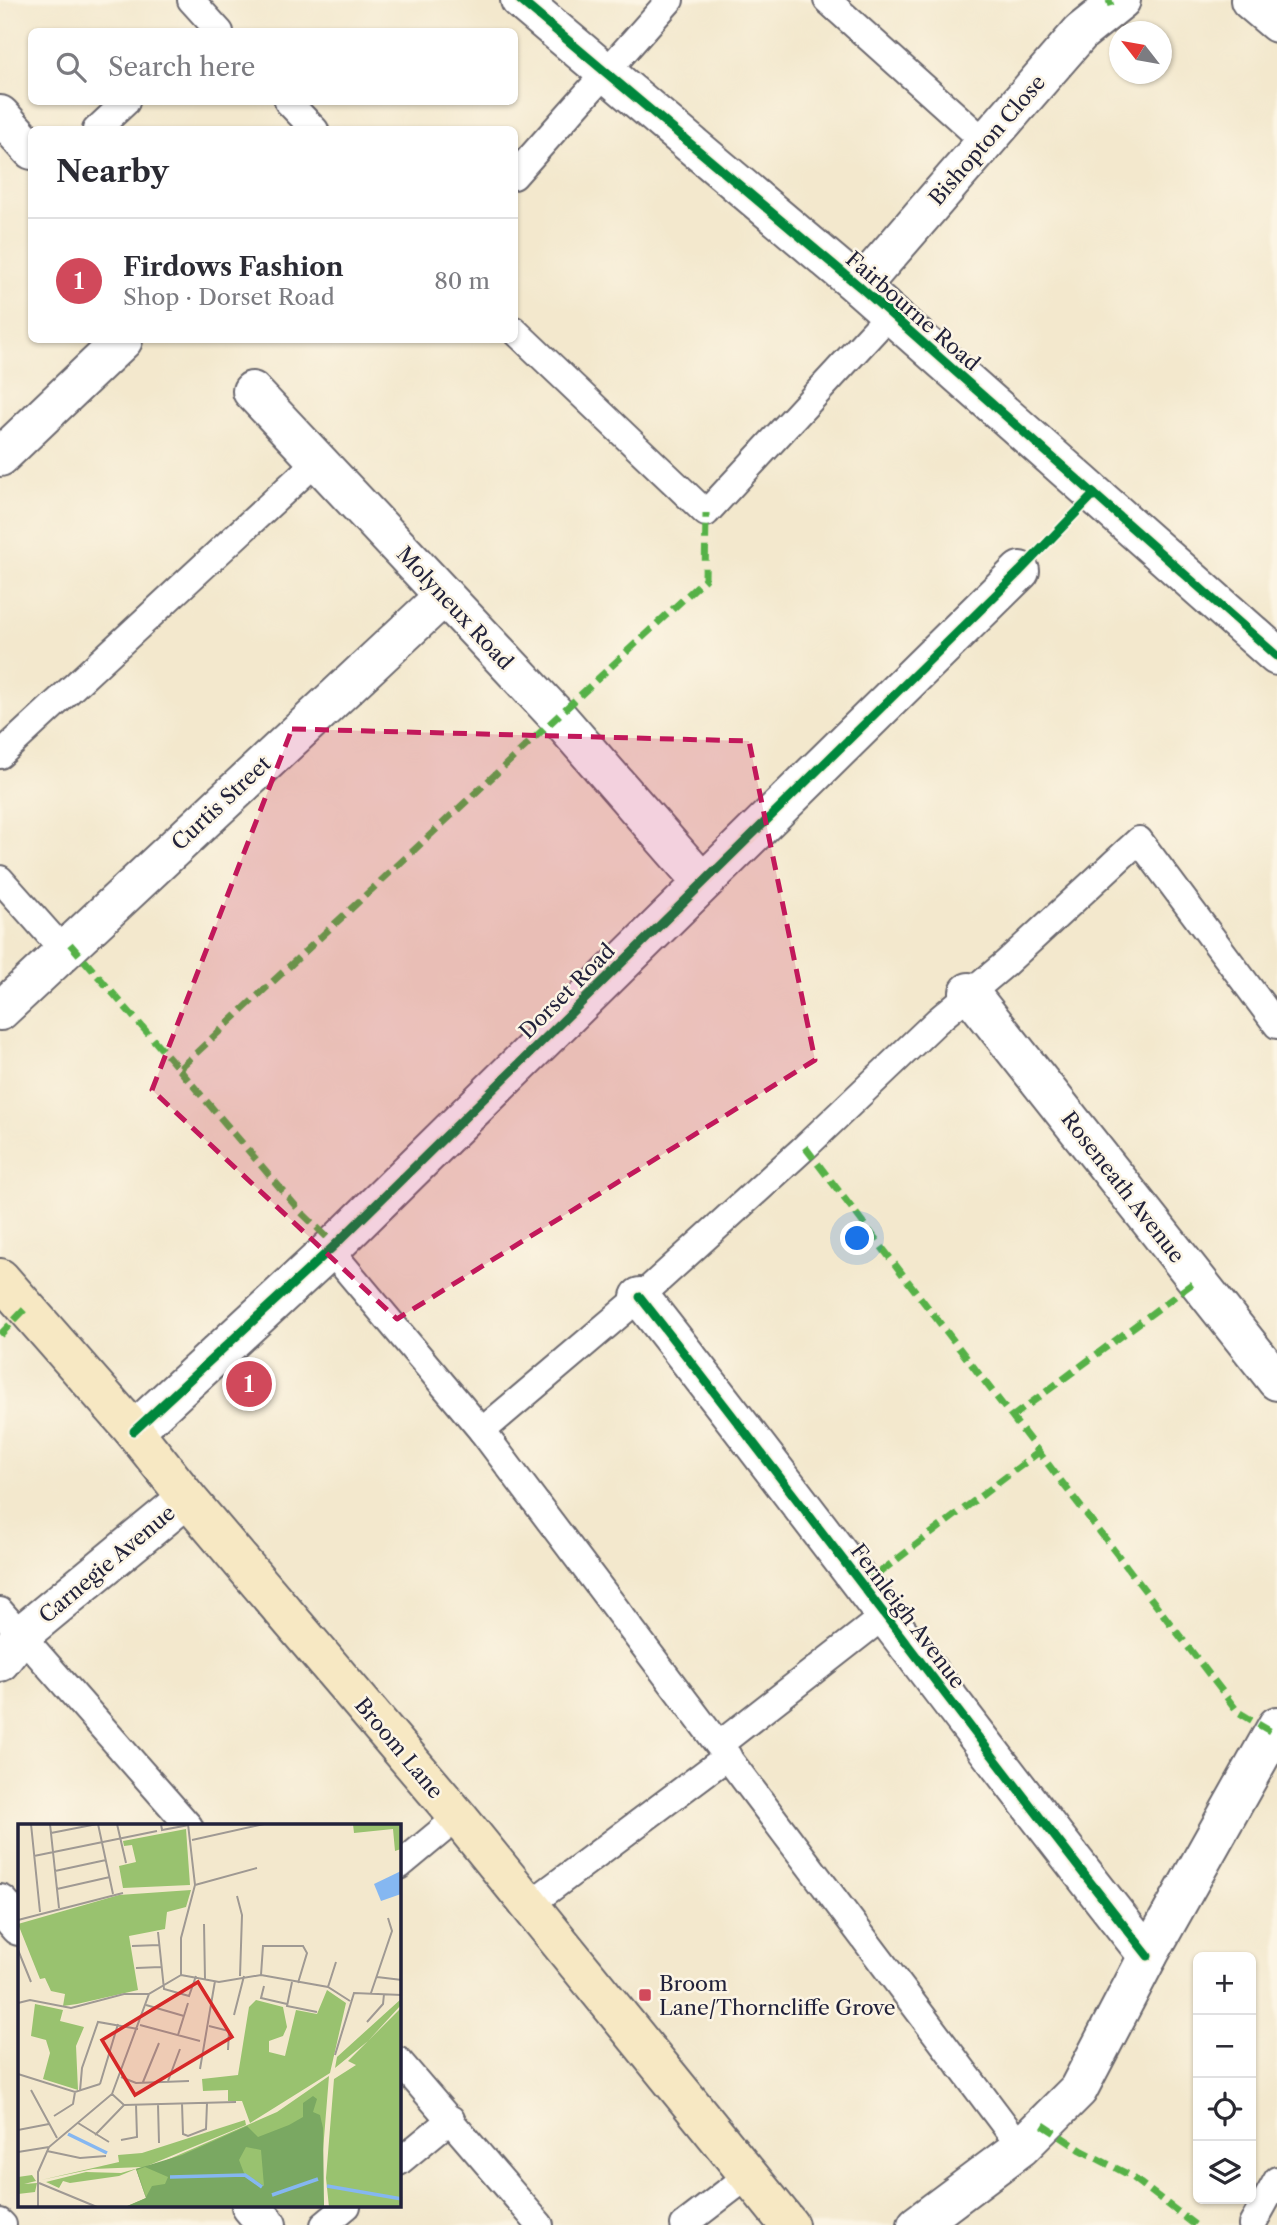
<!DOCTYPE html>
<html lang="en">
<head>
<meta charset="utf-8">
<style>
	body { margin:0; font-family:"Libre Caslon Text",serif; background:#f7f7f7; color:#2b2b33 }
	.controls { position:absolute; right:21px; bottom:21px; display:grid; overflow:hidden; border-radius:10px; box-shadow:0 2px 5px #0004 }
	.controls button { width:63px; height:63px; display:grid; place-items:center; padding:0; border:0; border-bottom:2px solid #e1e1e2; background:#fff; color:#2b2b33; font:35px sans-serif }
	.compass { position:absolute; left:1109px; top:21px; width:63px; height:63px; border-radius:50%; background:#fff; box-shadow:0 2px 5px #0004; rotate:301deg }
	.you { position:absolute; left:858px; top:1239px; width:24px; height:24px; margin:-18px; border:5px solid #fff; border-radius:50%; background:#1a73e8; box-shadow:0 0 0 10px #1a73e833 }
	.badge { display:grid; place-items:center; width:46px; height:46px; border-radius:50%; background:#d1495b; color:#fff; font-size:23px; font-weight:700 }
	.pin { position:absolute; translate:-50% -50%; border:4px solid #fff; box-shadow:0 2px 7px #0006 }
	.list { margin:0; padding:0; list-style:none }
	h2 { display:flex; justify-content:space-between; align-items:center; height:91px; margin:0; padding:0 28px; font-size:30px }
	h2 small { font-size:23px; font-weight:400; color:#7c7c81 }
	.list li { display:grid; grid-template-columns:46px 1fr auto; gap:21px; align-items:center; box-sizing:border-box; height:126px; padding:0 28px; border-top:2px solid #e1e1e2 }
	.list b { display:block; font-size:26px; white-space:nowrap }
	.list p { margin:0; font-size:23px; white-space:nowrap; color:#7c7c81 }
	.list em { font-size:23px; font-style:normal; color:#7c7c81 }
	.icon { flex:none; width:38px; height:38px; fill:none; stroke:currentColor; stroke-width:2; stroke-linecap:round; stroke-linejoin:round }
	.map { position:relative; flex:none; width:1277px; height:2225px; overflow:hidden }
	.search { position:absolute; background:#fff; box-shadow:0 2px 5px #0004; left:28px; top:28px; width:490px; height:77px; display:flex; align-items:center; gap:18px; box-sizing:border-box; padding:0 24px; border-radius:10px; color:#7c7c81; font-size:26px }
	.panel { position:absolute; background:#fff; box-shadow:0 2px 5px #0004; left:28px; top:126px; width:490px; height:217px; border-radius:10px }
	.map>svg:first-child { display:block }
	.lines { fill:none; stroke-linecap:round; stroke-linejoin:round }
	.lane-casing { stroke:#6b676e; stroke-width:30 }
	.street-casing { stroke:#6b676e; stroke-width:42 }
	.secondary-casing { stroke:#6b676e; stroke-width:42 }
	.lane { stroke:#fff; stroke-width:26 }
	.street { stroke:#fff; stroke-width:38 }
	.secondary { stroke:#f7e8c3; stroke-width:38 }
	.quiet { stroke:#55b146; stroke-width:7; stroke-dasharray:14 7; stroke-linecap:butt }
	.cycleway-casing { stroke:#fcf5e5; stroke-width:13 }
	.cycleway { stroke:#00873e; stroke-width:9 }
	.marked { fill:#c2185b; fill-opacity:0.2; stroke:#c2185b; stroke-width:5; stroke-dasharray:14 9; stroke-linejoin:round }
	.poi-dot { fill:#d1495b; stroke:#fcf5e5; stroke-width:2.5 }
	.labels { text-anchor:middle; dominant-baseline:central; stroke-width:5; stroke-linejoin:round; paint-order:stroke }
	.street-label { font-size:21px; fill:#22223b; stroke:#fcf5e5 }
	.poi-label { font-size:21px; fill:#22223b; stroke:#fcf5e5; text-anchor:start }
	.inset-river { fill:none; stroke:#85b7f1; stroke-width:3.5 }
	.inset-road { fill:none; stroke:#9f9993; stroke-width:2 }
	.view { fill:#d62828; fill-opacity:0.15; stroke:#d62828; stroke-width:3.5 }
	.inset-edge { fill:none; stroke:#22223b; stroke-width:3.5 }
</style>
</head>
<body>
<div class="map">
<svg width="1277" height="2225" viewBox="0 0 1277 2225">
	<rect width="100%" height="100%" fill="#fcf5e5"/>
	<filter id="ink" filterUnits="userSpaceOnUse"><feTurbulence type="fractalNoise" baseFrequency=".0143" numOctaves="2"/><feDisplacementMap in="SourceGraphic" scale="14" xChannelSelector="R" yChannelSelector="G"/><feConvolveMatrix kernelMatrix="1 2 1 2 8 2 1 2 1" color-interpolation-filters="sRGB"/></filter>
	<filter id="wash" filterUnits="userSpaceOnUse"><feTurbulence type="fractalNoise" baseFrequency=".00686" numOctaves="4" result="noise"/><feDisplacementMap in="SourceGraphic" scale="28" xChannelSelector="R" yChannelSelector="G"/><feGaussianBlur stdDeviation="1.57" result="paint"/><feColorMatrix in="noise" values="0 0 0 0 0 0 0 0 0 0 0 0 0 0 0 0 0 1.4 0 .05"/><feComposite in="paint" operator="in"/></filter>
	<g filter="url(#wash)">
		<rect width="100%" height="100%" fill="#f3e8cd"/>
	</g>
	<g filter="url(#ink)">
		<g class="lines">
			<defs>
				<g id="lane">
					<polyline points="191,0 220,32"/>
					<polyline points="827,0 985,142"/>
					<polyline points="288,102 315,130"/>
					<polyline points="96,130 126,102"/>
					<polyline points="514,176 670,0"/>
					<polyline points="514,330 706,513 890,314"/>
					<polyline points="0,755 317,461"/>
					<polyline points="0,879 64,951"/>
					<polyline points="330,1250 482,1431 1021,2147"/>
					<polyline points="482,1431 640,1297 805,1147 937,1021 1005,964 1139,840 1277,1025"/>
					<polyline points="0,1611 189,1826"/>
					<polyline points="720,1744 885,1615"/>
					<polyline points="399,1866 458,1817"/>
					<polyline points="529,1905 728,1756"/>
					<polyline points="399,2061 540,2225"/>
					<polyline points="399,2162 451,2119"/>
					<polyline points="0,2222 3,2225"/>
					<polyline points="324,2225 347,2206"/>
					<polyline points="684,2225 749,2175"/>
					<polyline points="1252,2225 1277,2180"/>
				</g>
				<g id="street">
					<polyline points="520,0 860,287 1277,656"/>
					<polyline points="1250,0 1277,23"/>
					<polyline points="0,115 32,150"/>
					<polyline points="860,287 1081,32 1121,0"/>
					<polyline points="252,391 557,716 702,882"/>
					<polyline points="0,457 123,340"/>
					<polyline points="969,992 1277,1381"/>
					<polyline points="0,1011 444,596"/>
					<path d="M640 1297C812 1515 976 1739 1148 1956"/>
					<polyline points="134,1431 335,1245 1020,571"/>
					<polyline points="0,1662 22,1634 187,1498"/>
					<polyline points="0,1904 19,1926"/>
					<polyline points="251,2206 267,2225"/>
					<polyline points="917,2225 1021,2147 1078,2090 1148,1956 1277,1726"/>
				</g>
				<polyline id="secondary" points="0,1278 134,1431 187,1498 458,1817 789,2225"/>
			</defs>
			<use href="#lane" class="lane-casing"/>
			<use href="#street" class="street-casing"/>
			<use href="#secondary" class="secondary-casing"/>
			<use href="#lane" class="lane"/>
			<use href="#street" class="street"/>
			<use href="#secondary" class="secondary"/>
			<g class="quiet">
				<polyline points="1109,0 1111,6"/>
				<polyline points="70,944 179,1069 705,579 706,513"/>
				<polyline points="179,1069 299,1210 335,1245"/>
				<polyline points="805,1147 1238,1712 1273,1733"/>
				<polyline points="0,1335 26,1308"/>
				<polyline points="1012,1417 1197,1280"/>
				<polyline points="863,1585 1039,1452"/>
				<polyline points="1043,2125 1081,2150 1131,2176 1195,2225"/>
			</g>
			<defs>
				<g id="cycleway">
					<polyline points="520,0 860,287 1277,656"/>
					<path d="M640 1297C812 1515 976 1739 1148 1956"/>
					<polyline points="134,1431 335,1245 1020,571 1094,494"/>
				</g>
			</defs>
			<use href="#cycleway" class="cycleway-casing"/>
			<use href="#cycleway" class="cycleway"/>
		</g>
	</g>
	<path class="marked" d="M292 729 749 741 815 1060 397 1319 152 1090Z"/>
	<rect class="poi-dot" x="638" y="1988" width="14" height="14" rx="3.5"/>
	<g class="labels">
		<g class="street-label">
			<text transform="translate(987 140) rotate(-49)">Bishopton Close</text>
			<text transform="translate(913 311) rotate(41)">Fairbourne Road</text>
			<text transform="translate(455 608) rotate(47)">Molyneux Road</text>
			<text transform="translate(221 803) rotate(-43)">Curtis Street</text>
			<text transform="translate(567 991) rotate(-45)">Dorset Road</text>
			<text transform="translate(1123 1187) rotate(52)">Roseneath Avenue</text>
			<text transform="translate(107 1564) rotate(-40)">Carnegie Avenue</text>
			<text transform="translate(908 1616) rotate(53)">Fernleigh Avenue</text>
			<text transform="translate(399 1748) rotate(50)">Broom Lane</text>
		</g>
		<g class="poi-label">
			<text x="659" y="1983">Broom<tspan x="659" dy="24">Lane/Thorncliffe Grove</tspan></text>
		</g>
	</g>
	<g transform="translate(18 1824)">
		<rect width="383" height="383" fill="#f3e8cd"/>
		<path d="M335 0H383V25L377 27 375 5 336 9ZM168 5 172 61 105 64 101 42 118 38 114 21 106 22 105 17ZM173 66 168 83 149 88 147 105 111 112 120 166 59 180 45 182 47 170 33 167 27 154 22 155 0 100 101 71ZM309 166 328 179 312 249 232 299 224 277H210V266L185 267 184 255 220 251 231 183 238 176 265 183 269 203 265 212 251 217V228L267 232 278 186 299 190ZM383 175V181L350 217 317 244 319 233ZM17 180 45 186 42 197 66 203 58 222 60 266 25 255 32 229 28 216 13 212ZM383 184V383H311L308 354 316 255 338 241 330 237ZM311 252 303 351 306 383H107L128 374 118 345 101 352 52 359 45 357 41 364 28 358 68 348 103 349 124 343 75 345 23 356 101 338 100 331 124 329 227 296 228 301 129 342 142 339 259 288ZM14 351 18 357 6 360 19 359 17 368 0 370V353Z" fill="#99c26f"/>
		<path d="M295 272 299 275 295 288 302 291 305 304 306 383H107L128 374 118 345 164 331 229 302 240 313 271 301 285 293V279ZM228 323 243 326 246 362 226 349 221 336ZM127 343 150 353 147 360 134 362 128 373 119 346Z" fill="#7aa862" fill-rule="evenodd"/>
		<path d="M383 47V70L363 77 356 60Z" fill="#85b7f1"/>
		<path class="inset-river" d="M50 310 89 329M152 353 227 351 244 363M309 362 384 375M254 371 300 355"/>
		<path class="inset-road" d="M13 0 22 88M32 0 41 84M80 0 95 70M99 0 108 39M143 0 144 6 171 1M33 9 79 0M174 16 246 0M16 32 139 7M37 47 88 36M177 61 239 44M39 65 92 53M219 72 224 91 222 152M0 96 105 69M186 100 187 155M140 108 146 165 171 172 178 152M114 122 141 121M0 126 13 158M118 144 143 143M163 151 201 158 243 151 310 163 332 177M243 151 245 122H285L289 129 280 159M359 153 384 156M274 158 269 182 299 188M246 162 243 174 269 180M310 163 318 138M353 169 374 107 370 94M0 179 12 176 53 184 106 170H131M128 181 166 192M216 191 226 152M349 198 365 180 366 170M122 201 182 217M191 202 211 207 210 226M160 211 170 179M317 231 336 169 384 171M182 245 197 157M0 250 57 268 82 260M103 253 118 259 171 257M150 257 162 225M125 258 141 219M82 260 100 200M13 266 39 314M62 267 64 244 80 198 120 205M94 270 106 281 218 278M164 279 165 310 170 312 188 305 189 279M140 280 141 319M36 292 55 280 57 268M60 299 91 318M0 306 31 300M77 311 106 281M103 316 119 313 118 280M29 327 62 334 88 332M0 328 31 323M21 359 79 383M20 383V348L31 323 94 270 131 170 163 151V114L177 61 170 0"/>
		<path class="view" d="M180 158 214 213 117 271 84 216Z"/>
		<rect width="383" height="383" class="inset-edge"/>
	</g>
</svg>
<div class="controls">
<button>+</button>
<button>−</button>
<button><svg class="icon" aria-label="locate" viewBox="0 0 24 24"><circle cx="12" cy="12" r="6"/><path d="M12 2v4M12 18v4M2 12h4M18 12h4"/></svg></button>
<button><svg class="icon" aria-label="layers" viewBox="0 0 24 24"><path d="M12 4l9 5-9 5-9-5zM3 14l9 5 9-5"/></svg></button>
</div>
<svg class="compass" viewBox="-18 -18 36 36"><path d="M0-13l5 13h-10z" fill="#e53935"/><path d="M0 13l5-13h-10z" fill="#7c7c81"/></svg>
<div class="you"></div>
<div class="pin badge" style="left:249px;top:1384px">1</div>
<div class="search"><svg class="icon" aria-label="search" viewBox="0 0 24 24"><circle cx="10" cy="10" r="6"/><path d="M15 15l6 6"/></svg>Search here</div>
<section class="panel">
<h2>Nearby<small></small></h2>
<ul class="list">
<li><span class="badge">1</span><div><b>Firdows Fashion</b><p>Shop · Dorset Road</p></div><em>80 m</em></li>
</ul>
</section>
</div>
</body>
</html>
